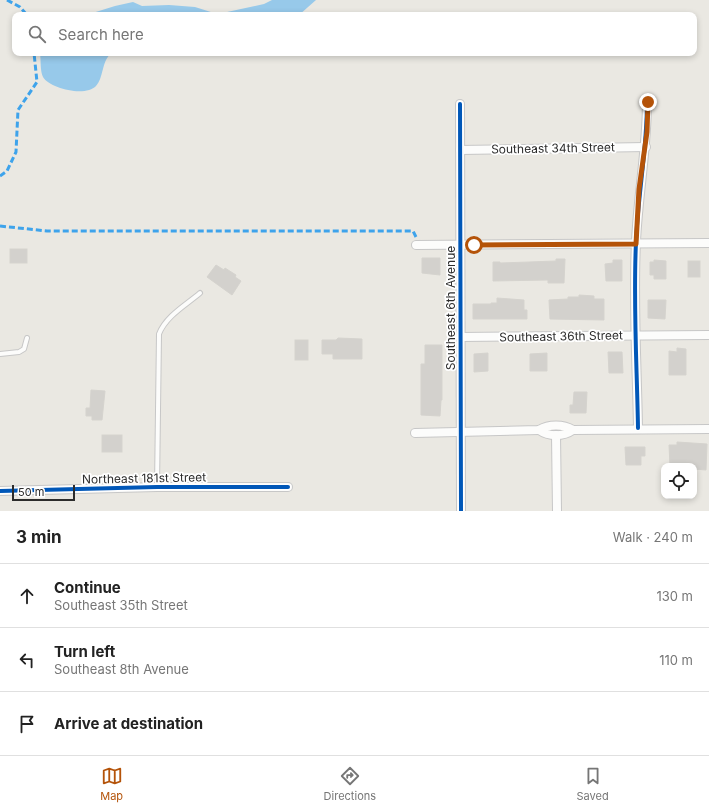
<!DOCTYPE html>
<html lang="en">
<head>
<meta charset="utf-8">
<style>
	body { margin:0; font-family:Inter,sans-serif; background:#f6f6f6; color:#222 }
	.controls { position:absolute; right:12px; bottom:12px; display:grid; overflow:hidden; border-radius:8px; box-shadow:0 2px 6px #0003 }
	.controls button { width:36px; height:36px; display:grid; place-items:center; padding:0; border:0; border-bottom:1px solid #e0e0e0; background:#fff; color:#222; font:20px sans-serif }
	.scale { position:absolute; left:12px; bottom:10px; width:63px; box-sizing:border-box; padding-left:4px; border:2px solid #2c2c2c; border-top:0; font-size:11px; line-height:14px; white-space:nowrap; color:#2c2c2c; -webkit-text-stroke:3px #fff; paint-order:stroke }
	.stop { position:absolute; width:12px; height:12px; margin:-9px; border:3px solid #b45309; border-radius:50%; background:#fff }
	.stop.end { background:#b45309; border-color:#fff; box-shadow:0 1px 4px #0008 }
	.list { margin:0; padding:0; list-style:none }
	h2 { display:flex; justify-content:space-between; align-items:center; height:52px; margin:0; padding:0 16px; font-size:17px }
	h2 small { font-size:13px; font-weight:400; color:#767676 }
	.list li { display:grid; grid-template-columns:26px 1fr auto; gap:12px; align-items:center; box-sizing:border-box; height:64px; padding:0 16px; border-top:1px solid #e0e0e0 }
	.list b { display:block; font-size:15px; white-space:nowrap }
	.list p { margin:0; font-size:13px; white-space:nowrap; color:#767676 }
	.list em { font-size:13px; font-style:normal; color:#767676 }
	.icon { flex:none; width:22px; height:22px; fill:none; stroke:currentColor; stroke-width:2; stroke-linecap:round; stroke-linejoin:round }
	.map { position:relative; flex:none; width:709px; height:511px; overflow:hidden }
	.search { position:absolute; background:#fff; box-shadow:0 2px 6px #0003; left:12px; right:12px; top:12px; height:44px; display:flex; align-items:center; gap:10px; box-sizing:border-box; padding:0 14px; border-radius:8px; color:#767676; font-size:15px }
	.sheet { height:244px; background:#fff }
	nav { display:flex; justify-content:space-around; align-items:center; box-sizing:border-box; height:56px; border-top:1px solid #e0e0e0; background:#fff; font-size:11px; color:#767676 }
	nav a { display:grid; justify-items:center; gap:2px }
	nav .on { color:#b45309 }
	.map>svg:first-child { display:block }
	.water { fill:#97c9ea }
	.building { fill:#d3d1cd; stroke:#d5d3ce }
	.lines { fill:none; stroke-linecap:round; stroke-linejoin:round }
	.service-casing { stroke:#c7c7c7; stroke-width:6 }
	.minor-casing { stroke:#c7c7c7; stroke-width:10 }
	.service { stroke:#fcfcfb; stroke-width:4 }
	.minor { stroke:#fcfcfb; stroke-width:8 }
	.quiet { stroke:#3ea3eb; stroke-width:3; stroke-dasharray:6 3; stroke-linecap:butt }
	.cycleway-casing { stroke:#fff; stroke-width:6 }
	.cycleway { stroke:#0057b8; stroke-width:4 }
	.route { stroke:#b45309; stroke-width:5 }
	.labels { text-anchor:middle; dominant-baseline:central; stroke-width:3.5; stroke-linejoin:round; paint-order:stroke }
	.street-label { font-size:12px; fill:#2c2c2c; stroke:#fff }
</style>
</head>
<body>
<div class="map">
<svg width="709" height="511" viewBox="0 0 709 511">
	<rect width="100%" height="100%" fill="#eae8e2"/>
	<g class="water">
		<polygon points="272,0 316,0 299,15 86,15 115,6 133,2 142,6 169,5 195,7 214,13 227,12 264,4"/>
		<path d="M40 53H111C101 63 104 77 96 86 86 97 50 89 43 77 40 71 41 60 40 53Z"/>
	</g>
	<g class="building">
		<rect x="10" y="249" width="17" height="14"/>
		<polygon points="422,258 440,258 440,275 422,273"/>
		<polygon points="556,259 565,259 564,283 548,283 548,280 493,281 493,262 500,262 500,263 529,262 556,261"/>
		<polygon points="613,260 622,260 622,281 606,281 605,264 613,263"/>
		<polygon points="654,260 666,261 666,279 654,279 654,275 650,275 650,262 654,262"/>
		<rect x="688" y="261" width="12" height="16"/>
		<polygon points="216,265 224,270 225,268 236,275 235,277 241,281 232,295 207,277"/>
		<polygon points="579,295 594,296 594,299 604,299 604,320 550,319 549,300 568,299 568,297 579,297"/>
		<polygon points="497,298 524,300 524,310 527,310 527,319 473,319 473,304 491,304 491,303 497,303"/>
		<polygon points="648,300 666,300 665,319 648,318"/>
		<polygon points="338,338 362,339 362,359 333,359 333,354 322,354 322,340 336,340"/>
		<rect x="295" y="340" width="13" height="20"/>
		<polygon points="425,345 442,345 442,400 441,400 440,416 421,415 421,364 425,364"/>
		<polygon points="677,348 686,349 686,375 669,375 669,351 677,352"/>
		<polygon points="608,352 622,352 623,373 609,373"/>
		<polygon points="488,353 488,371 474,372 474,354"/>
		<polygon points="547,353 547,371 530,371 530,354"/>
		<polygon points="91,390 105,391 102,420 92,420 92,416 86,416 86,408 90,408"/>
		<polygon points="574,392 587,392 586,413 570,413 570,405 573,405"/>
		<rect x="102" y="435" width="20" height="17"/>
		<polygon points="677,442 707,444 706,470 694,469 694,466 670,466 669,445 677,445"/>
		<polygon points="625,447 645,447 645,456 641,456 641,465 626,465"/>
	</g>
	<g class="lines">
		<defs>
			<g id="service">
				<polyline points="0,354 19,352 24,349 27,338"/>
				<path d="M157 487 159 334C166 316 186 305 200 293"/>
			</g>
			<g id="minor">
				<polyline points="460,104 461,511"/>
				<polyline points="460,150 646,147"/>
				<polyline points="416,245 709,243"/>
				<polyline points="460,337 709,335"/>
				<path d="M638 428C637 367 633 304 636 242 638 195 647 149 647 102"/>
				<path d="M539 430C549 437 563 437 573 430"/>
				<path d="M415 433 539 430C549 424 563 424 573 430L709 429"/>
				<polyline points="556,435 557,511"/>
				<polyline points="0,491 157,487 288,487"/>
			</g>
		</defs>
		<use href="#service" class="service-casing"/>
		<use href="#minor" class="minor-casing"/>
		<use href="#service" class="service"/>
		<use href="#minor" class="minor"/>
		<g class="quiet">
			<polyline points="7,0 20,7 27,15"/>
			<polyline points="0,176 7,171 16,152 18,110 37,82 34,53"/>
			<polyline points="0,226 47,231 413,231 416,237"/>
		</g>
		<defs>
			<g id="cycleway">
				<polyline points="460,104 461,511"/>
				<path d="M638 428C637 367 633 304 636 242 638 195 647 149 647 102"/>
				<polyline points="0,491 157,487 288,487"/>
			</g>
		</defs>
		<use href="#cycleway" class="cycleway-casing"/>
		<use href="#cycleway" class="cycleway"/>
	</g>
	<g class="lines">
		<polyline class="route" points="474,245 636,244 639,189 647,132 648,102"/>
	</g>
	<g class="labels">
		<g class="street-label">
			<text transform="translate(553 148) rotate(-1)">Southeast 34th Street</text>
			<text transform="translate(450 308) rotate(-90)">Southeast 6th Avenue</text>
			<text transform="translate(561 336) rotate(-1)">Southeast 36th Street</text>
			<text transform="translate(144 478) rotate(-1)">Northeast 181st Street</text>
		</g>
	</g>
</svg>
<div class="controls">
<button><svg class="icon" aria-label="locate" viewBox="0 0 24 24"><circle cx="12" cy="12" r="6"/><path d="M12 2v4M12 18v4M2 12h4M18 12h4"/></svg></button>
</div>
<div class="scale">50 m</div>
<div class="stop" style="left:474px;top:245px"></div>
<div class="stop end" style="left:648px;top:102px"></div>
<div class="search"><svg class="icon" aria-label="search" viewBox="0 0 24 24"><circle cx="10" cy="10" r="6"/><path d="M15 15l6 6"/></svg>Search here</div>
</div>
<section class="sheet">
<h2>3 min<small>Walk · 240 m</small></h2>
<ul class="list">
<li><svg class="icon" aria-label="ahead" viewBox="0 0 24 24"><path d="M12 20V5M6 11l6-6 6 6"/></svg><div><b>Continue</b><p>Southeast 35th Street</p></div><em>130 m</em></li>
<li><svg class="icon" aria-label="left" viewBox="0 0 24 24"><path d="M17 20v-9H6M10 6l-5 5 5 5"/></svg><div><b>Turn left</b><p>Southeast 8th Avenue</p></div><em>110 m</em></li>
<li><svg class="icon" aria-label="arrive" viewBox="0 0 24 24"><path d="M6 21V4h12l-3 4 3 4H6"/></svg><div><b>Arrive at destination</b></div></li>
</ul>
</section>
<nav>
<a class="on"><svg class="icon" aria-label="map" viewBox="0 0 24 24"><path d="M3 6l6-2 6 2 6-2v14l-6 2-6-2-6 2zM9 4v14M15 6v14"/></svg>Map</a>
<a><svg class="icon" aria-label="directions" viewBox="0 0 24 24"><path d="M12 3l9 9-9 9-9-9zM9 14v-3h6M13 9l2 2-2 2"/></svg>Directions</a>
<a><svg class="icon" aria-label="saved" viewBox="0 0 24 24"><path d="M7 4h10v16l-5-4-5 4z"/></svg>Saved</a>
</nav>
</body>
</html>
